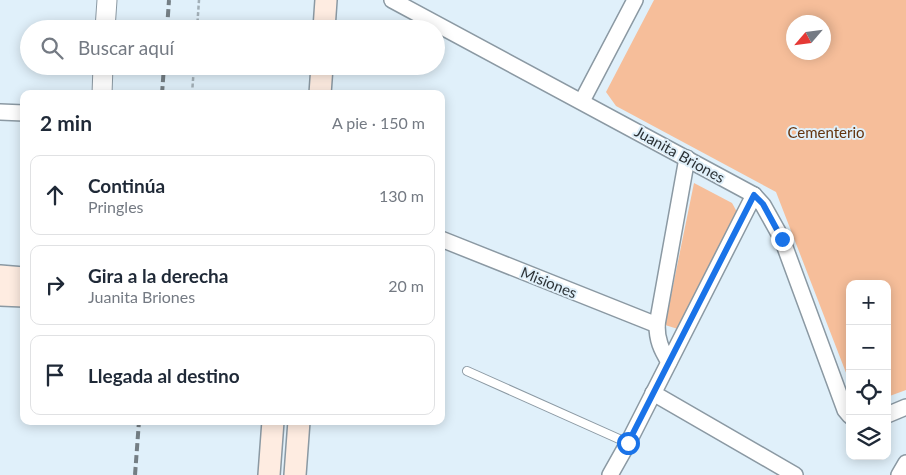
<!DOCTYPE html>
<html lang="es">
<head>
<meta charset="utf-8">
<style>
	body { margin:0; font-family:Lato,sans-serif; background:#f6f6f7; color:#1f2937 }
	.controls { position:absolute; right:15px; bottom:15px; display:grid; overflow:hidden; border-radius:10px; box-shadow:0 2px 12px #0003 }
	.controls button { width:45px; height:45px; display:grid; place-items:center; padding:0; border:0; border-bottom:1px solid #e0e1e3; background:#fff; color:#1f2937; font:25px sans-serif }
	.compass { position:absolute; left:786px; top:15px; width:45px; height:45px; border-radius:50%; background:#fff; box-shadow:0 2px 12px #0003; rotate:242deg }
	.stop { position:absolute; width:15px; height:15px; margin:-11px; border:4px solid #1a73e8; border-radius:50%; background:#fff }
	.stop.end { background:#1a73e8; border-color:#fff; box-shadow:0 1px 5px #0008 }
	.list { margin:0; padding:0; list-style:none }
	h2 { display:flex; justify-content:space-between; align-items:center; height:65px; margin:0; padding:0 20px; font-size:21px }
	h2 small { font-size:16px; font-weight:400; color:#747a83 }
	.list li { display:grid; grid-template-columns:32px 1fr auto; gap:15px; align-items:center; box-sizing:border-box; height:80px; margin:0 10px 10px; padding:0 10px; border:1px solid #e0e1e3; border-radius:10px }
	.list b { display:block; font-size:19px; white-space:nowrap }
	.list p { margin:0; font-size:16px; white-space:nowrap; color:#747a83 }
	.list em { font-size:16px; font-style:normal; color:#747a83 }
	.icon { flex:none; width:28px; height:28px; fill:none; stroke:currentColor; stroke-width:2; stroke-linecap:round; stroke-linejoin:round }
	.map { position:relative; flex:none; width:906px; height:475px; overflow:hidden }
	.search { position:absolute; background:#fff; box-shadow:0 2px 12px #0003; left:20px; top:20px; width:425px; height:55px; display:flex; align-items:center; gap:12px; box-sizing:border-box; padding:0 18px; border-radius:28px; color:#747a83; font-size:19px }
	.panel { position:absolute; background:#fff; box-shadow:0 2px 12px #0003; left:20px; top:90px; width:425px; height:335px; border-radius:10px }
	.map>svg:first-child { display:block }
	.green { fill:#f6be9a; fill-rule:evenodd }
	.lines { fill:none; stroke-linecap:round; stroke-linejoin:round }
	.service-casing { stroke:#8b99a3; stroke-width:10 }
	.minor-casing { stroke:#8b99a3; stroke-width:18 }
	.tertiary-casing { stroke:#8b99a3; stroke-width:21 }
	.secondary-casing { stroke:#8b99a3; stroke-width:24 }
	.path { stroke:#a2afb7; stroke-width:2.5; stroke-dasharray:4 2.5; stroke-linecap:butt }
	.service { stroke:#fff; stroke-width:8 }
	.minor { stroke:#fff; stroke-width:15 }
	.tertiary { stroke:#fff; stroke-width:19 }
	.secondary { stroke:#feece1; stroke-width:21 }
	.rail { stroke:#747e84; stroke-width:4; stroke-dasharray:8 4; stroke-linecap:butt }
	.route { stroke:#1a73e8; stroke-width:6 }
	.labels { text-anchor:middle; dominant-baseline:central; stroke-width:4; stroke-linejoin:round; paint-order:stroke }
	.park-label { font-size:15px; fill:#64340e; stroke:#e0f0fa }
	.street-label { font-size:15px; fill:#2c3236; stroke:#e0f0fa }
</style>
</head>
<body>
<div class="map">
<svg width="906" height="475" viewBox="0 0 906 475">
	<rect width="100%" height="100%" fill="#e0f0fa"/>
	<g class="green">
		<path d="M654 0H906V390L887 397V284H850V383L776 192 616 106 606 92ZM794 22H824V52H794Z"/>
		<polygon points="694,183 732,203 737,212 678,329 665,325"/>
	</g>
	<g class="lines">
		<defs>
			<polyline id="service" points="467,371 628,443"/>
			<g id="minor">
				<polyline points="392,0 754,195 763,205 782,239 845,410 850,416"/>
				<polyline points="582,101 635,0"/>
				<polyline points="0,112 24,113"/>
				<polyline points="441,239 657,325"/>
				<path d="M669 362C661 349 657 340 657 325L687 158"/>
				<polyline points="653,393 795,475"/>
				<polyline points="887,415 906,407"/>
				<polyline points="610,475 628,443 754,195"/>
				<polyline points="899,475 906,463"/>
			</g>
			<g id="tertiary">
				<polyline points="105,29 107,0"/>
				<polyline points="102,94 103,66"/>
			</g>
			<g id="secondary">
				<polyline points="324,29 326,0"/>
				<polyline points="320,94 322,66"/>
				<polyline points="0,276 24,278"/>
				<polyline points="0,295 24,296"/>
				<polyline points="269,475 273,421"/>
				<polyline points="295,475 299,421"/>
			</g>
		</defs>
		<use href="#service" class="service-casing"/>
		<use href="#minor" class="minor-casing"/>
		<use href="#tertiary" class="tertiary-casing"/>
		<use href="#secondary" class="secondary-casing"/>
		<g class="path">
			<polyline points="197,29 199,0"/>
			<polyline points="192,94 194,66"/>
		</g>
		<use href="#service" class="service"/>
		<use href="#minor" class="minor"/>
		<use href="#tertiary" class="tertiary"/>
		<use href="#secondary" class="secondary"/>
		<g class="rail">
			<polyline points="167,29 169,0"/>
			<polyline points="162,94 164,66"/>
			<polyline points="135,475 139,421"/>
		</g>
	</g>
	<g class="lines">
		<polyline class="route" points="628,443 754,195 763,204 782,239"/>
	</g>
	<g class="labels">
		<g class="park-label">
			<text x="826" y="132">Cementerio</text>
		</g>
		<g class="street-label">
			<text transform="translate(680 154) rotate(29)">Juanita Briones</text>
			<text transform="translate(549 282) rotate(22)">Misiones</text>
		</g>
	</g>
</svg>
<div class="controls">
<button>+</button>
<button>−</button>
<button><svg class="icon" aria-label="locate" viewBox="0 0 24 24"><circle cx="12" cy="12" r="6"/><path d="M12 2v4M12 18v4M2 12h4M18 12h4"/></svg></button>
<button><svg class="icon" aria-label="layers" viewBox="0 0 24 24"><path d="M12 4l9 5-9 5-9-5zM3 14l9 5 9-5"/></svg></button>
</div>
<svg class="compass" viewBox="-18 -18 36 36"><path d="M0-13l5 13h-10z" fill="#e53935"/><path d="M0 13l5-13h-10z" fill="#747a83"/></svg>
<div class="stop" style="left:628px;top:443px"></div>
<div class="stop end" style="left:782px;top:239px"></div>
<div class="search"><svg class="icon" aria-label="search" viewBox="0 0 24 24"><circle cx="10" cy="10" r="6"/><path d="M15 15l6 6"/></svg>Buscar aquí</div>
<section class="panel">
<h2>2 min<small>A pie · 150 m</small></h2>
<ul class="list">
<li><svg class="icon" aria-label="ahead" viewBox="0 0 24 24"><path d="M12 20V5M6 11l6-6 6 6"/></svg><div><b>Continúa</b><p>Pringles</p></div><em>130 m</em></li>
<li><svg class="icon" aria-label="right" viewBox="0 0 24 24"><path d="M7 20v-9h11M14 6l5 5-5 5"/></svg><div><b>Gira a la derecha</b><p>Juanita Briones</p></div><em>20 m</em></li>
<li><svg class="icon" aria-label="arrive" viewBox="0 0 24 24"><path d="M6 21V4h12l-3 4 3 4H6"/></svg><div><b>Llegada al destino</b></div></li>
</ul>
</section>
</div>
</body>
</html>
